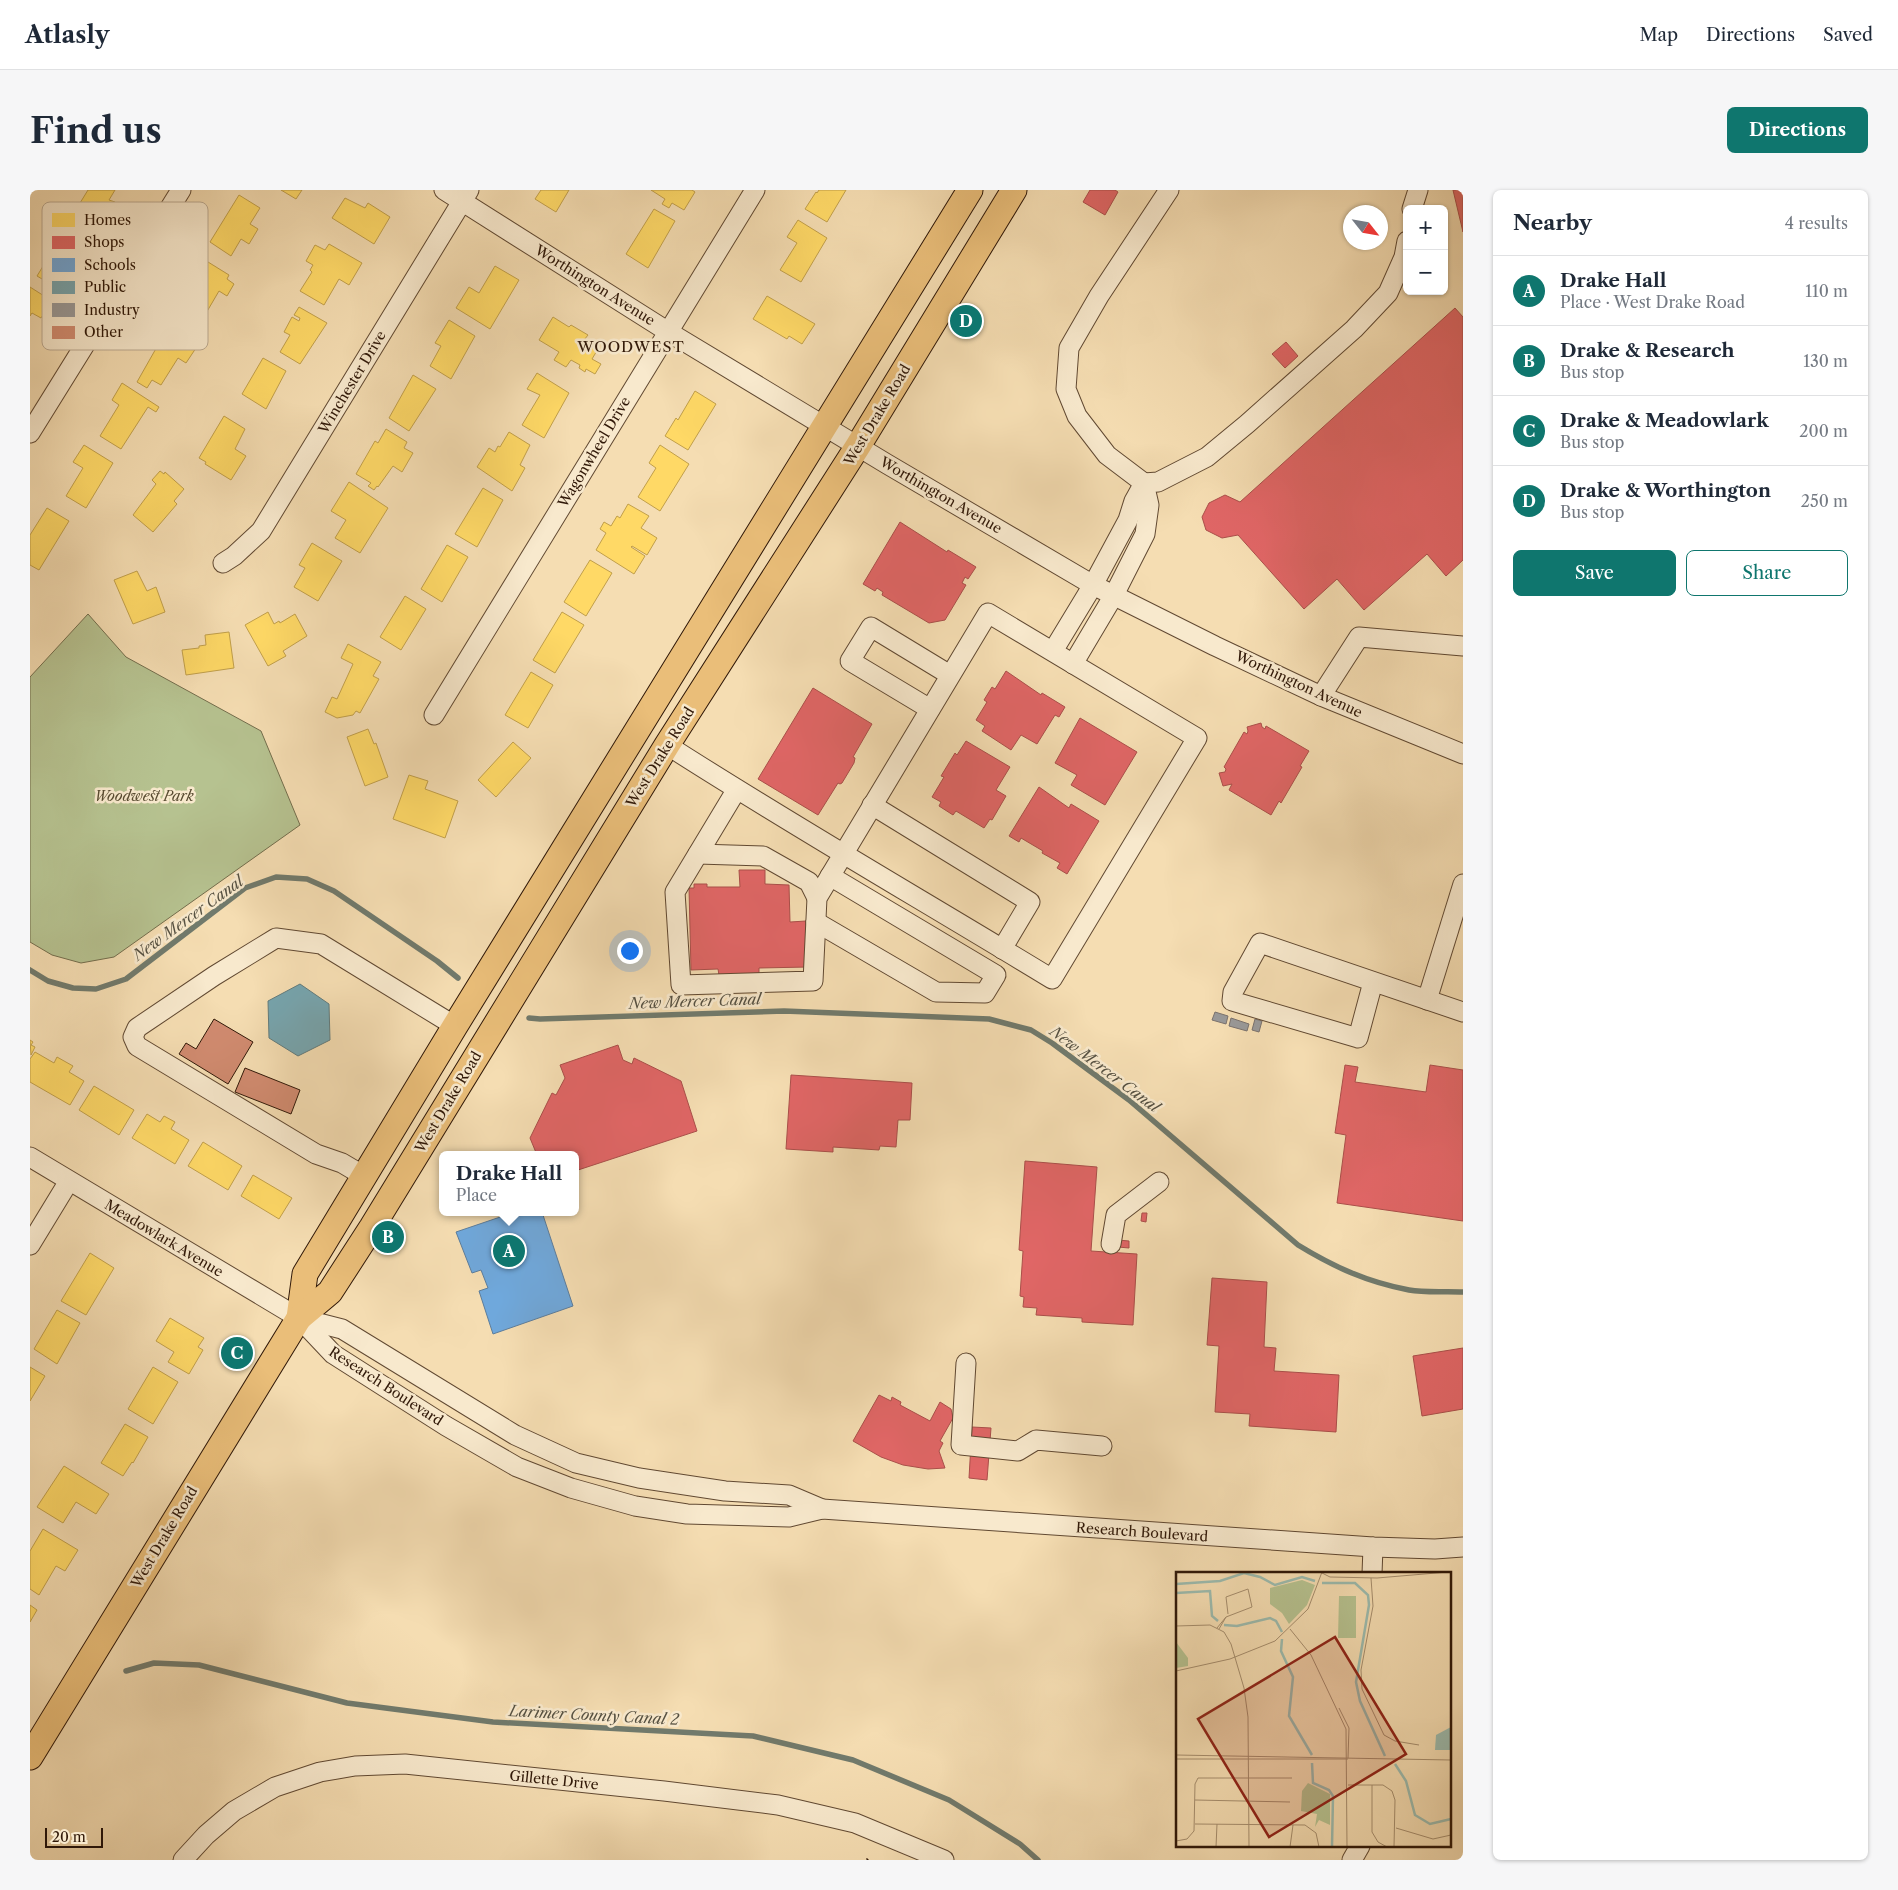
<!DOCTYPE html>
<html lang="en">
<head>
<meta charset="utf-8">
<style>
	body { margin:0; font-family:"Libre Caslon Text",serif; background:#f6f6f7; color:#1f2937 }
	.controls { position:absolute; right:15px; top:15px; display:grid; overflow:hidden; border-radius:8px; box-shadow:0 1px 4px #0004 }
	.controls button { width:45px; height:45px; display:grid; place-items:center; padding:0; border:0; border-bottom:1px solid #e0e1e3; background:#fff; color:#1f2937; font:25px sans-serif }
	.compass { position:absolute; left:1313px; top:15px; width:45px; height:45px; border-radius:50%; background:#fff; box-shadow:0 1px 4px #0004; rotate:121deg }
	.scale { position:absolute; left:15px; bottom:12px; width:58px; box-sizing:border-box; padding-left:5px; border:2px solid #301808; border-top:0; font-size:14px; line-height:18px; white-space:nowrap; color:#301808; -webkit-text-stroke:4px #f8e9cd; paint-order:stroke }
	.you { position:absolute; left:599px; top:760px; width:18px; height:18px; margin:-12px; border:4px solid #fff; border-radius:50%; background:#1a73e8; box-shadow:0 0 0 8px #1a73e833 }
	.badge { display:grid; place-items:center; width:32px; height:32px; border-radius:50%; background:#0f766e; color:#fff; font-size:16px; font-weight:700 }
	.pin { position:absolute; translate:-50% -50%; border:2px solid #fff; box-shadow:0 1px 5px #0006 }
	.popup { position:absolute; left:409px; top:961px; width:140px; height:65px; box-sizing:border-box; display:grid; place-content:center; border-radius:8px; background:#fff; filter:drop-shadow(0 1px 4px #0005); font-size:16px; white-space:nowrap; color:#747a83 }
	.popup b { font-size:19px; color:#1f2937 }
	.popup::after { content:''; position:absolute; left:50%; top:100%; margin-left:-10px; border:10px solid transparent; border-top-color:#fff }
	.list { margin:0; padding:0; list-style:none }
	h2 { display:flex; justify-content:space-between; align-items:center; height:65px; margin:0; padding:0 20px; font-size:21px }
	h2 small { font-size:16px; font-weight:400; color:#747a83 }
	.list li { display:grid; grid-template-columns:32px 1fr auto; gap:15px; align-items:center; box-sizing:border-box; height:70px; padding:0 20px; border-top:1px solid #e0e1e3 }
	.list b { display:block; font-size:19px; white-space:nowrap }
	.list p { margin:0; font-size:16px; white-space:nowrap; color:#747a83 }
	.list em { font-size:16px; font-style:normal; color:#747a83 }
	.actions { display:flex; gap:10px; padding:15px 20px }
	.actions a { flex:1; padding:11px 0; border:1px solid #0f766e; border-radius:8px; text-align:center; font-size:18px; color:#0f766e }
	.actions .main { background:#0f766e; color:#fff }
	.map { position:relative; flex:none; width:1433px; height:1670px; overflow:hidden; border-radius:8px }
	header { display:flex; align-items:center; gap:30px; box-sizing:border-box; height:70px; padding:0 25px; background:#fff; border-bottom:1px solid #e0e1e3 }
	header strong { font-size:24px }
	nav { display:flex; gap:28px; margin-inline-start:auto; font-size:18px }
	.intro { display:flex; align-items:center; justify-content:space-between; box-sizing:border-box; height:120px; padding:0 30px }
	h1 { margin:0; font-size:35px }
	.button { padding:12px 22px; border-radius:8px; background:#0f766e; color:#fff; font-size:18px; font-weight:700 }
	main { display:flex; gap:30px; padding:0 30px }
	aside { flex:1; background:#fff; border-radius:8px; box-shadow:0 1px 4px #0004 }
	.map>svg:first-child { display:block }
	.green { fill:#b6c290; stroke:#736d4c }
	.homes { fill:#ffd966; stroke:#c19f4a }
	.shops { fill:#e06666; stroke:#ab4f4a }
	.schools { fill:#6fa8dc; stroke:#5c7d9c }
	.public { fill:#76a5af; stroke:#617b7d }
	.industry { fill:#999; stroke:#7a726e }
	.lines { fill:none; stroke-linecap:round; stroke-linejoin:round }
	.stream { stroke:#717a6c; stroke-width:5.5 }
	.building { fill:#d18b70; stroke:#301808 }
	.minor-casing { stroke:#614932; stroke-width:21 }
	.major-casing { stroke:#301808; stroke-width:27 }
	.path { stroke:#301808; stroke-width:3; stroke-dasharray:4 2.5; stroke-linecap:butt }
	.minor { stroke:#f8e9cd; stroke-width:19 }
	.major { stroke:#eabe79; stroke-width:25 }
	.labels { text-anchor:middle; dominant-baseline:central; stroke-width:5; stroke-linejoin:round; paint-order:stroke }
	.street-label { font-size:14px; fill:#301808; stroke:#f8e9cd }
	.park-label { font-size:14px; font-style:italic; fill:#584b31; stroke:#f8e9cd }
	.neighbourhood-label { font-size:15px; letter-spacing:1px; fill:#301808; stroke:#f8e9cd }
	.water-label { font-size:15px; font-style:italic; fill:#565142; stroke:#f8e9cd }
	.inset-river { fill:none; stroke:#9cbbae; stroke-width:2.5 }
	.inset-road { fill:none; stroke:#a68e6e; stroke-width:1 }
	.view { fill:#8f2418; fill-opacity:0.15; stroke:#8f2418; stroke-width:2.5 }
	.inset-edge { fill:none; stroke:#301808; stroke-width:2.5 }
	.key { fill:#f8e9cd; stroke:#bcaa92; stroke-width:1 }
	.key-label { font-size:14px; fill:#301808 }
</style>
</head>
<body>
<header>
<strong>Atlasly</strong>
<nav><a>Map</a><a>Directions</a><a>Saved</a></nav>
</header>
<div class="intro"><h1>Find us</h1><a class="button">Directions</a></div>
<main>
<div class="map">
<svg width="1433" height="1670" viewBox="0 0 1433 1670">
	<rect width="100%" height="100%" fill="#f5ddb2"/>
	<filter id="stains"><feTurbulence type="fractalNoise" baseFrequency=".004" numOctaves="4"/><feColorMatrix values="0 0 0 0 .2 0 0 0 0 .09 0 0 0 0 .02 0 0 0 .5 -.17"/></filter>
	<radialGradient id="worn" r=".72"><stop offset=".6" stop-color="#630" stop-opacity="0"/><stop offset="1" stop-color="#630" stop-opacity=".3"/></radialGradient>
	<polygon class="green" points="58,424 96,467 231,541 270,635 84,767 51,773 22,765 0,752 0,487"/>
	<g class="homes">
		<polygon points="58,0 85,0 79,10 85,12 75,29 72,28 62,44 39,31"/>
		<polygon points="251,0 272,0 266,9"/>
		<polygon points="511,0 539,0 526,22 505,9"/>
		<polygon points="621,0 662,0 665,2 654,20 642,13 639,18 632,14 635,9"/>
		<polygon points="789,0 816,0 797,32 775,19 786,2 787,3"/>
		<polygon points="209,5 230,18 220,34 228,39 219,54 211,49 201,66 180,52"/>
		<polygon points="315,8 335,18 338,13 360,27 344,54 302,28"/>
		<polygon points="624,19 645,31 618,78 596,64"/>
		<polygon points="768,30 797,48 771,92 750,80 767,53 757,47"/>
		<polygon points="34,42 54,54 29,99 7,86"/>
		<polygon points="299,54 332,73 319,95 309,89 294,115 270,101 282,82 280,80 283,75 276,71 285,55 295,60"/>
		<polygon points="170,67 199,85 197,89 204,94 197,106 189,101 172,130 151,118 168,90 159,85"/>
		<polygon points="465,76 489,90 460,139 426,118 439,97 449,103"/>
		<polygon points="0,97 22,111 11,128 2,123 0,126"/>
		<polygon points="737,106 785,134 772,154 759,146 757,149 723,129"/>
		<polygon points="269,117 297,133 270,174 250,162 260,145 254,142 262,127 269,131 270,128 264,125"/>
		<polygon points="523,127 539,137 541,135 558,145 554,150 568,159 562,169 571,174 565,184 556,179 555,182 549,178 550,175 541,170 536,177 524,170 529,162 509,150"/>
		<polygon points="419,130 445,146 421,189 400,176 411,156 405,153"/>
		<polygon points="130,133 168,155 156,173 148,168 131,195 122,190 117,198 107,192 128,155 119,150"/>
		<polygon points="233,168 256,181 236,219 212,204"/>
		<polygon points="507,183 539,203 514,248 492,235 510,205 497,199"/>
		<polygon points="383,185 406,199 379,241 359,228"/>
		<polygon points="92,193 129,217 126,222 118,217 91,259 70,246 89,215 82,210"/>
		<polygon points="665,201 686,214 658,260 635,246 646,228 648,230"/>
		<polygon points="194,226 215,239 205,259 216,266 201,290 175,274 176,272 169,268"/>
		<polygon points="356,239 377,252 374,258 383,263 372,282 363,276 348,297 347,296 344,300 338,296 341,293 326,284 345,251 348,253"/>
		<polygon points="479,242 500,255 490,275 495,278 482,301 447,277 459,258 465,262 468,256 470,257"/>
		<polygon points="54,255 83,273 56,318 36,306 53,278 43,272"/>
		<polygon points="630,255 659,274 630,321 608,307 626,278 619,273"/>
		<polygon points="130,281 134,284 135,282 154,299 144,311 147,314 123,342 103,325 126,294 122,290"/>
		<polygon points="319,292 358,318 330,363 305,348 316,330 301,321"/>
		<polygon points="453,298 473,310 447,357 425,344"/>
		<polygon points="598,314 619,326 611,338 627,348 617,365 602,356 601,357 615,366 604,384 566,360 576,343 570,339 574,332 581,336 587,326 590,328"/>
		<polygon points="17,318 39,331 9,380 0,375 0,345"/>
		<polygon points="282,353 312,371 288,411 264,397 275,378 269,375"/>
		<polygon points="417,355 438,367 412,412 391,399"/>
		<polygon points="560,370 582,383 556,426 534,412"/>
		<polygon points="107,381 117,401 126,397 135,422 103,434 84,390"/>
		<polygon points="375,406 396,419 371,460 350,447"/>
		<polygon points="238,422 244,434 249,431 250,433 265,424 277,446 253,461 256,466 238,476 215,435"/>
		<polygon points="532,422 554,435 525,483 503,470"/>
		<polygon points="199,442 204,478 156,485 152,460 169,458 169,456 176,455 175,445"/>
		<polygon points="318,454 351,472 343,486 349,489 330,523 326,521 323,525 307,528 295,522 302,507 307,509 323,474 311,468"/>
		<polygon points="501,482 523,495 498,538 475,525"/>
		<polygon points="338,539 344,554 346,553 358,587 335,596 317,547"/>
		<polygon points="483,552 501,568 466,607 448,590"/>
		<polygon points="379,585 398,591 395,599 428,611 415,648 363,629"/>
		<polygon points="0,850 3,852 1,855 5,857 1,865"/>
		<polygon points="5,862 24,873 27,867 43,876 39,882 54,891 40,915 0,892 0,869"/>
		<polygon points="64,896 104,920 89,945 49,920"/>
		<polygon points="117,924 130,932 134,926 145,932 141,939 159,950 145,974 102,948"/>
		<polygon points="173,952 212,976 198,1000 158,976"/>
		<polygon points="223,985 262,1008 249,1029 211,1006"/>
		<polygon points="60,1063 84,1078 56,1125 31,1111"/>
		<polygon points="27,1120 50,1133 27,1174 4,1159"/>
		<polygon points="140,1128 174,1148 168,1157 173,1160 159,1184 138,1172 144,1162 126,1151"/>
		<polygon points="0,1177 15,1186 0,1211"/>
		<polygon points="123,1177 148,1192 123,1234 98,1219"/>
		<polygon points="95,1234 118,1247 103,1273 102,1272 93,1286 71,1273"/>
		<polygon points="34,1276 79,1304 66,1324 46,1312 33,1333 7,1317"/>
		<polygon points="13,1339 48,1360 35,1381 26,1376 9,1405 0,1399 0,1361"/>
		<polygon points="0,1415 7,1420 0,1432"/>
	</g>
	<g class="shops">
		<polygon points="1060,0 1085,0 1088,2 1075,25 1053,12"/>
		<polygon points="1423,0 1433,0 1433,42"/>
		<polygon points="1425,118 1433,127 1433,370 1416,386 1397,364 1334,420 1307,389 1274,419 1208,345 1192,348 1176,340 1172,327 1179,313 1195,305 1210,312"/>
		<polygon points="1256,152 1268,166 1255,178 1242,164"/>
		<polygon points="870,332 917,362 918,360 946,377 938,389 935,387 932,393 936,395 915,430 899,433 852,405 853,402 847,398 845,401 833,394"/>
		<polygon points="976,481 1011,505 1012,503 1035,517 1029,527 1025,525 1007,554 991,545 981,560 952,541 955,536 946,530 957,512 954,510 962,497 965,499"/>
		<polygon points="783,498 842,534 823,567 825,568 824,573 812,593 810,594 808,593 788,625 728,589"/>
		<polygon points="1050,528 1107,562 1075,615 1041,595 1047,585 1025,573"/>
		<polygon points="1231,533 1232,537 1235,539 1236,536 1279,561 1270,576 1272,577 1251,613 1249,611 1241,625 1199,600 1202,594 1193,596 1189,583 1195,582 1196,579 1194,577 1214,542 1217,544 1218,541 1217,537"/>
		<polygon points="936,551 980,577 966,600 976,606 962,630 960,629 954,638 926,621 923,625 909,616 911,612 902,607 914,587 911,586 925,563 927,565"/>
		<polygon points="1009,597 1039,618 1041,614 1069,631 1037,684 1027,678 1030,673 1012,663 1013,661 991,648 989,652 979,646"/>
		<polygon points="709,680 735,680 735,694 759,695 760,732 776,731 778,777 729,778 729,785 689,785 688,779 661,780 659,698 664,698 664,694 677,694 677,697 710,697"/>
		<polygon points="588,855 593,870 602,874 604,868 651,891 667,941 545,981 545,965 507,965 500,948 522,903 526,905 535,888 530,875"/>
		<polygon points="1315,875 1328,877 1325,892 1396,902 1400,875 1433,880 1433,1031 1307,1013 1316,945 1305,943"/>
		<polygon points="761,885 882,893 880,930 868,930 866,957 850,956 849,960 803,957 803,962 756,959"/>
		<polygon points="995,971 1067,977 1061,1061 1107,1064 1103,1135 1052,1132 1052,1128 1006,1125 1007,1118 993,1117 994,1107 990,1106 993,1061 989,1060"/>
		<polygon points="1112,1023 1117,1023 1116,1032 1111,1031"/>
		<polygon points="1088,1050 1099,1051 1099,1058 1088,1057"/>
		<polygon points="1182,1088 1237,1092 1234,1157 1246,1158 1244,1181 1309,1185 1306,1242 1219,1236 1220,1224 1185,1222 1189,1156 1177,1155"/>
		<polygon points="1433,1158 1433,1219 1392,1226 1383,1166"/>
		<polygon points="849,1205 861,1211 862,1207 871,1212 870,1215 900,1231 910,1212 921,1219 923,1228 910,1251 913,1253 909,1261 915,1278 898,1279 873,1275 851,1267 823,1251"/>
		<polygon points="942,1237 961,1238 957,1290 939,1288"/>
	</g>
	<polygon class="schools" points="485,1022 512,1022 543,1116 463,1144 449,1101 458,1098 451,1080 442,1083 426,1042"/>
	<polygon class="public" points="270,794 299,814 300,850 268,866 239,848 238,811"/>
	<g class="industry">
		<polygon points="1185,822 1198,826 1196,834 1182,830"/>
		<polygon points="1201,828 1219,834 1217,841 1199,836"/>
		<polygon points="1225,829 1232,831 1229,842 1222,840"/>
	</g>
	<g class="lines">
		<g class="stream">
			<polyline points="0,780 18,791 43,798 66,799 96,789 215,698 246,687 277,689 304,701 407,771 428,788"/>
			<path d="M499 828 510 829 754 821 959 829 1001 840 1022 853 1099 910 1268 1055C1304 1077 1337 1092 1379 1100 1396 1103 1415 1101 1433 1102"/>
			<polyline points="96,1481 124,1473 169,1475 317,1513 463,1532 723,1546 823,1570 919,1610 990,1654 1008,1670"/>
		</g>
	</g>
	<g class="building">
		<polygon points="184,829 223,852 198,894 149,864 156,853 166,859"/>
		<polygon points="215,878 270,900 261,924 205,902"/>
	</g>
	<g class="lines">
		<defs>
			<g id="minor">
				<polyline points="414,0 637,141 857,274 1063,395 1185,456 1291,506 1433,564"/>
				<polyline points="1382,19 1388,0"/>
				<polyline points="0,243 151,0"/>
				<polyline points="1114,293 1128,292 1177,267 1217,234 1324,139 1358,103 1374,67 1377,51"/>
				<polyline points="193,373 204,366 231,341 439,0"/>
				<polyline points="1023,461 1063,395 1098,330 1104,311 1114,293"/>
				<polyline points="1043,474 1084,405 1115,344 1119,315 1114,293 1077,265 1047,226 1036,199 1039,158 1069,106 1139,0"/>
				<polyline points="1291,506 1329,447 1433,456"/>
				<polyline points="900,519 820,471 841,437 920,485"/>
				<polyline points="404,525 725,0"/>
				<path d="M637 555C763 636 894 711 1022 789L1167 548 958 423 787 708 783 791 651 795 645 702 707 599"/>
				<polyline points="842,615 1000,712 972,759"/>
				<polyline points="668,664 733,666 779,692 787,708"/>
				<polyline points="786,732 906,802 955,803 966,785 800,686"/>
				<polyline points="1343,792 1328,848 1202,811 1203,802 1230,753 1433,822"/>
				<polyline points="1397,810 1433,694"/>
				<polyline points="0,967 269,1128 312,1139 485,1245 546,1273 609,1288 695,1301 759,1305 792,1319"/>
				<polyline points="334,986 312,973 286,964 107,856 103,847 107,838 184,786 246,748 291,754 425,836"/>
				<polyline points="1081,1054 1086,1025 1129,992"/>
				<polyline points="0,1055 39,991"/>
				<polyline points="269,1128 303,1164 416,1236 487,1277 541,1298 605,1316 657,1324 759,1327 792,1319 1343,1357 1405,1359 1433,1357"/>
				<polyline points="936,1173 931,1255 988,1261 1006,1250 1072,1256"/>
				<polyline points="1342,1384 1343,1357"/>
				<polyline points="153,1670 176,1645 204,1621 245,1597 290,1582 325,1576 375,1574 634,1601 748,1615 825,1633 914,1670"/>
				<polyline points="1322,1670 1330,1656"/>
			</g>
			<g id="major">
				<polyline points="269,1128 275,1084 425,836 940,0"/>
				<polyline points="0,1567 269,1128 300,1102 342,1037 637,555 828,256 984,0"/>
			</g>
		</defs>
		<use href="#minor" class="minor-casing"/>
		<use href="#major" class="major-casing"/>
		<polyline class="path" points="837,1670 838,1669"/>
		<use href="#minor" class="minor"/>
		<use href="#major" class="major"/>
	</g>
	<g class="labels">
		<g class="street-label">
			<text transform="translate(565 95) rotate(32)">Worthington Avenue</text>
			<text transform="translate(322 192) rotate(-59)">Winchester Drive</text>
			<text transform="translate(847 225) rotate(-59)">West Drake Road</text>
			<text transform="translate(564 262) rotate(-59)">Wagonwheel Drive</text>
			<text transform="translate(911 305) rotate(30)">Worthington Avenue</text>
			<text transform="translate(1269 494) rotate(25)">Worthington Avenue</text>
			<text transform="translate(630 567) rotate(-58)">West Drake Road</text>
			<text transform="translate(418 912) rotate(-59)">West Drake Road</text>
			<text transform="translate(134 1048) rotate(31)">Meadowlark Avenue</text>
			<text transform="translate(356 1196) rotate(33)">Research Boulevard</text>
			<text transform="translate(1112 1342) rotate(4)">Research Boulevard</text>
			<text transform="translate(134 1347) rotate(-59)">West Drake Road</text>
			<text transform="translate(524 1590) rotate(6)">Gillette Drive</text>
		</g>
		<g class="park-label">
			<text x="114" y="606">Woodwest Park</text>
		</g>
		<g class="neighbourhood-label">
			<text x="601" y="156">WOODWEST</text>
		</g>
		<g class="water-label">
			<text transform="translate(158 728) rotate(-36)">New Mercer Canal</text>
			<text transform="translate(665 811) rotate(-2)">New Mercer Canal</text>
			<text transform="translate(1075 879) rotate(37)">New Mercer Canal</text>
			<text transform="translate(564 1525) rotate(3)">Larimer County Canal 2</text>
		</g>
	</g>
	<g transform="translate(1146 1382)">
		<rect width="275" height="275" fill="#f5ddb2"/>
		<path d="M126 8 139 13 131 33 113 52 106 41 94 32V16ZM163 24H180V66H162ZM0 70 12 86V94L0 96ZM132 211 154 222V253L143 248 139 255 141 242 125 239 126 219Z" fill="#b6c290"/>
		<path d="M275 155V178H259L260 163Z" fill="#9cbbae"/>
		<path class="inset-river" d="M146 11H179L192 23 193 33 180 110 184 129 209 184M0 12 44 9 68 1 84 5 99 13 126 5 139 9M0 21 34 19 36 44 42 49M48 53 61 54 94 46 100 49 106 60M106 67 105 79 117 105 113 144 136 183M136 191 137 211 153 218 157 224 156 275M219 192 230 209 239 243 254 252 275 247"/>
		<path class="inset-road" d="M146 1 154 5 201 6 272 0M195 6 197 34 185 98 186 117 208 163 219 169 243 173M50 45 76 35 72 17 50 25 52 42M0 54 34 53 48 60 55 72 68 116 72 145 73 275M41 56 50 45 43 57M114 57 135 83 170 157 171 275M0 99 54 87 99 69 132 37 146 0M163 136 173 156 172 186M0 183 275 188M0 187H172M172 213H207L216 219 219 228 218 275M196 213V260L202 270 211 275M19 228 114 230M19 252 129 253 140 261 143 275M220 256 257 267 275 263M0 269 11 267 18 259 19 212 22 206H116M40 275 41 252M114 275 117 253"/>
		<path class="view" d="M159 65 230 182 93 265 22 147Z"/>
		<rect width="275" height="275" class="inset-edge"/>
	</g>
	<rect x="12" y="12" width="166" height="148" rx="8" class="key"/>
	<rect x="22" y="23" width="23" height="14" fill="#ffd966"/>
	<rect x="22" y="46" width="23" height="13" fill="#e06666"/>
	<rect x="22" y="68" width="23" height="14" fill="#6fa8dc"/>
	<rect x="22" y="91" width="23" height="13" fill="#76a5af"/>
	<rect x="22" y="113" width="23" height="14" fill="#999"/>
	<rect x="22" y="136" width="23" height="13" fill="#d18b70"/>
	<g class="key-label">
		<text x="54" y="35">Homes</text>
		<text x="54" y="57">Shops</text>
		<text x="54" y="80">Schools</text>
		<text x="54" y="102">Public</text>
		<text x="54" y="125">Industry</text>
		<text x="54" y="147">Other</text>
	</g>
	<rect width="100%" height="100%" filter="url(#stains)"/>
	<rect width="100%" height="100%" fill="url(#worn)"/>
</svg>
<div class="controls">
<button>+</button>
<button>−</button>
</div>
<svg class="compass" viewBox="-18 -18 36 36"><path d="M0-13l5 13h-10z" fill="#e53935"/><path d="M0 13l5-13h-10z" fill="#747a83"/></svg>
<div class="scale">20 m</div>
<div class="you"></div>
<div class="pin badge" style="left:479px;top:1061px">A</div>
<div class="popup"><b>Drake Hall</b>Place</div>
<div class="pin badge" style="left:358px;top:1047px">B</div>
<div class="pin badge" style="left:207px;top:1163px">C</div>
<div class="pin badge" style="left:936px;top:131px">D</div>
</div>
<aside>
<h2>Nearby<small>4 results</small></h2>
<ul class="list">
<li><span class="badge">A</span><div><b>Drake Hall</b><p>Place · West Drake Road</p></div><em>110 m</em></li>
<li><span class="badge">B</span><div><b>Drake &amp; Research</b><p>Bus stop</p></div><em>130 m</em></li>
<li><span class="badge">C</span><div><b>Drake &amp; Meadowlark</b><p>Bus stop</p></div><em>200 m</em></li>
<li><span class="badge">D</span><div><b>Drake &amp; Worthington</b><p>Bus stop</p></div><em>250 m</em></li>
</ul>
<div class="actions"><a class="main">Save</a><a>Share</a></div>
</aside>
</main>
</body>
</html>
